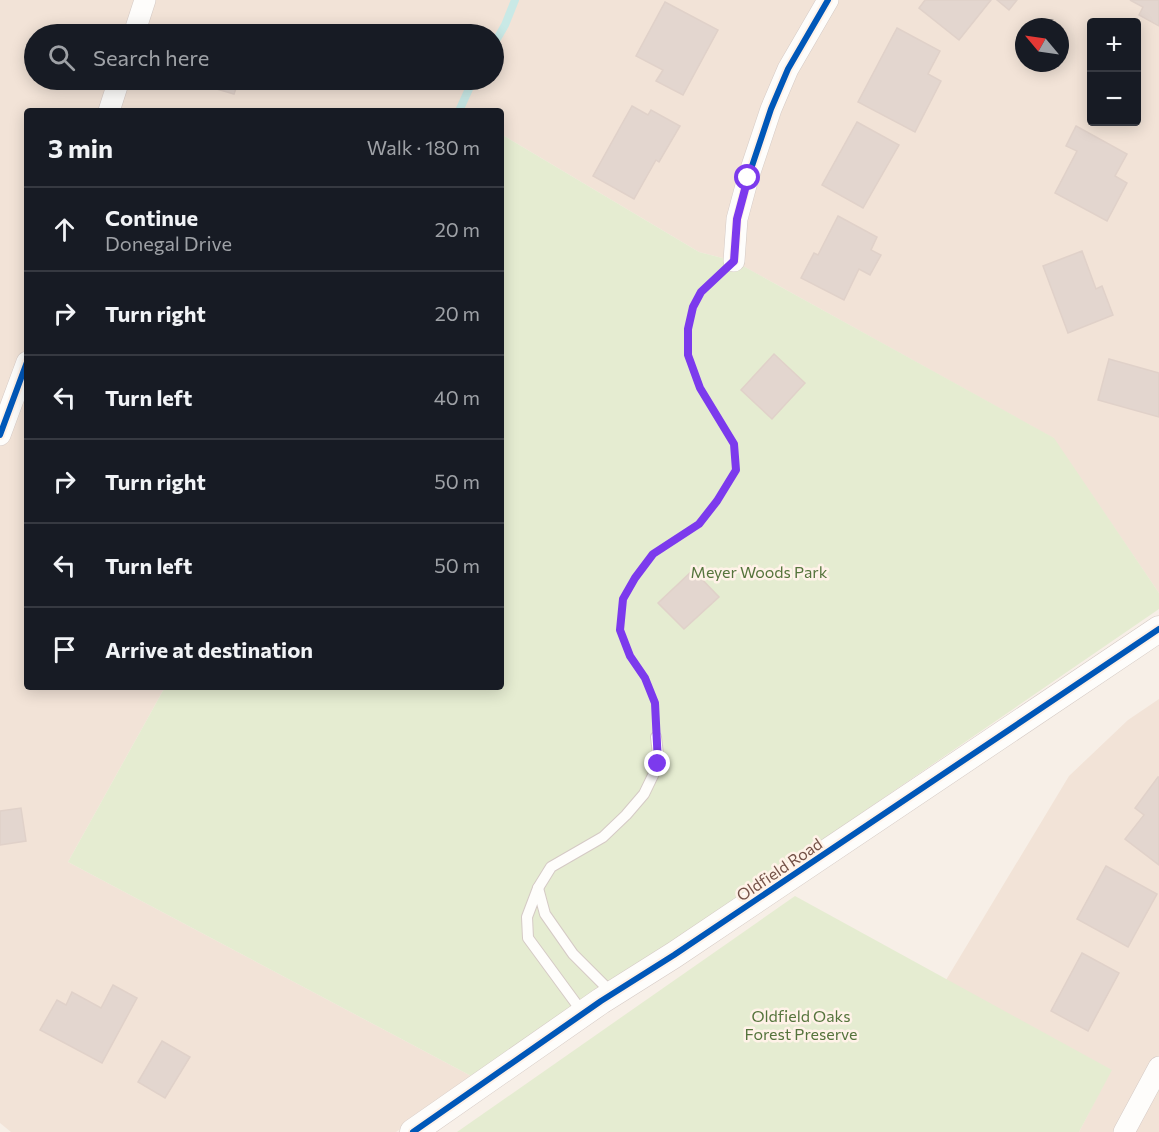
<!DOCTYPE html>
<html lang="en">
<head>
<meta charset="utf-8">
<style>
	body { margin:0; font-family:Commissioner,sans-serif; background:#20242c; color:#f1f3f6 }
	.controls { position:absolute; right:18px; top:18px; display:grid; overflow:hidden; border-radius:6px; box-shadow:0 3px 15px #0003 }
	.controls button { width:54px; height:54px; display:grid; place-items:center; padding:0; border:0; border-bottom:2px solid #363941; background:#171b24; color:#f1f3f6; font:30px sans-serif }
	.compass { position:absolute; left:1015px; top:18px; width:54px; height:54px; border-radius:50%; background:#171b24; box-shadow:0 3px 15px #0003; rotate:299deg }
	.stop { position:absolute; width:18px; height:18px; margin:-14px; border:4px solid #7c3aed; border-radius:50%; background:#fff }
	.stop.end { background:#7c3aed; border-color:#fff; box-shadow:0 2px 6px #0008 }
	.list { margin:0; padding:0; list-style:none }
	h2 { display:flex; justify-content:space-between; align-items:center; height:78px; margin:0; padding:0 24px; font-size:26px }
	h2 small { font-size:20px; font-weight:400; color:#9ea1a6 }
	.list li { display:grid; grid-template-columns:39px 1fr auto; gap:18px; align-items:center; box-sizing:border-box; height:84px; padding:0 24px; border-top:2px solid #363941 }
	.list b { display:block; font-size:22px; white-space:nowrap }
	.list p { margin:0; font-size:20px; white-space:nowrap; color:#9ea1a6 }
	.list em { font-size:20px; font-style:normal; color:#9ea1a6 }
	.icon { flex:none; width:33px; height:33px; fill:none; stroke:currentColor; stroke-width:2; stroke-linecap:round; stroke-linejoin:round }
	.map { position:relative; flex:none; width:1159px; height:1132px; overflow:hidden }
	.search { position:absolute; background:#171b24; box-shadow:0 3px 15px #0003; left:24px; top:24px; width:480px; height:66px; display:flex; align-items:center; gap:15px; box-sizing:border-box; padding:0 21px; border-radius:33px; color:#9ea1a6; font-size:22px }
	.panel { position:absolute; background:#171b24; box-shadow:0 3px 15px #0003; left:24px; top:108px; width:480px; height:582px; border-radius:6px }
	.map>svg:first-child { display:block }
	.residential { fill:#f2e3d7; fill-rule:evenodd }
	.green { fill:#e5ecd1 }
	.lines { fill:none; stroke-linecap:round; stroke-linejoin:round }
	.stream { stroke:#c9e9e6; stroke-width:8 }
	.building { fill:#e3d6cf; stroke:#e0d1c9; stroke-width:1.5 }
	.service-casing { stroke:#d5cac5; stroke-width:12 }
	.minor-casing { stroke:#d5cac5; stroke-width:22 }
	.tertiary-casing { stroke:#d5cac5; stroke-width:27 }
	.path { stroke:#d9cfcb; stroke-width:4; stroke-dasharray:1.5 4.5; stroke-linecap:butt }
	.service { stroke:#fefdfb; stroke-width:10 }
	.minor { stroke:#fefdfb; stroke-width:21 }
	.tertiary { stroke:#fefdfb; stroke-width:26 }
	.cycleway-casing { stroke:#fff2e8; stroke-width:10 }
	.cycleway { stroke:#0057b8; stroke-width:6 }
	.route { stroke:#7c3aed; stroke-width:8 }
	.labels { text-anchor:middle; dominant-baseline:central; stroke-width:5; stroke-linejoin:round; paint-order:stroke }
	.park-label { font-size:16px; fill:#55743c; stroke:#fff2e8 }
	.street-label { font-size:16px; fill:#745147; stroke:#fff2e8 }
</style>
</head>
<body>
<div class="map">
<svg width="1159" height="1132" viewBox="0 0 1159 1132">
	<rect width="100%" height="100%" fill="#f7efe7"/>
	<g class="residential">
		<path d="M0 0H1159V593L1053 438 734 261 699 252 501 134V111H27V687H165L68 862 475 1078 396 1132H11L0 1123ZM1092 22H1136V122H1092ZM1024 27H1060V63H1024ZM34 34H494V80H34Z"/>
		<polygon points="1159,699 1159,1132 1079,1132 1111,1070 946,980 1069,776 1128,720"/>
	</g>
	<g class="green">
		<polygon points="501,134 699,252 734,261 1054,438 1159,593 1159,609 475,1078 68,862 165,687 501,687"/>
		<polygon points="795,896 1112,1070 1079,1132 457,1132"/>
	</g>
	<g class="lines">
		<g class="stream">
			<polyline points="494,44 505,25 515,0"/>
			<polyline points="459,111 473,80"/>
		</g>
	</g>
	<g class="building">
		<polygon points="925,0 991,0 959,40 919,8"/>
		<polygon points="997,0 1017,0 1009,10"/>
		<polygon points="1130,0 1159,0 1159,26 1139,15 1143,7"/>
		<polygon points="665,2 718,30 683,95 656,81 663,70 636,56"/>
		<polygon points="897,28 940,51 928,74 941,81 915,132 858,102"/>
		<polygon points="205,80 239,80 234,94 203,85"/>
		<polygon points="632,106 648,115 651,110 680,126 659,162 656,160 634,199 593,176"/>
		<polygon points="857,122 899,145 863,208 822,185"/>
		<polygon points="1076,126 1127,154 1115,176 1127,183 1107,221 1055,193 1077,151 1066,146"/>
		<polygon points="838,216 877,237 871,250 881,255 870,275 859,269 844,300 801,278 814,253 818,255"/>
		<polygon points="1082,251 1096,289 1102,286 1113,315 1068,333 1043,266"/>
		<polygon points="774,354 805,383 772,419 741,390"/>
		<polygon points="1109,359 1159,373 1159,417 1098,400"/>
		<polygon points="693,570 719,597 684,629 658,603"/>
		<polygon points="1158,777 1159,777 1159,865 1125,839 1144,815 1135,808"/>
		<polygon points="21,808 26,841 0,845 0,811"/>
		<polygon points="1106,866 1157,894 1128,947 1077,919"/>
		<polygon points="1082,953 1119,973 1088,1031 1051,1011"/>
		<polygon points="113,985 137,998 102,1063 40,1030 57,1000 66,1005 72,992 101,1008"/>
		<polygon points="162,1041 190,1057 165,1098 138,1082"/>
	</g>
	<g class="lines">
		<defs>
			<g id="service">
				<polyline points="538,888 545,914 573,954 613,994"/>
				<polyline points="583,1013 528,938 527,917 538,888 551,867 603,837 626,815 644,794 659,763 656,737"/>
			</g>
			<g id="minor">
				<polyline points="134,34 145,0"/>
				<polyline points="109,111 119,80"/>
				<polyline points="734,261 737,219 748,178 771,109 788,69 828,0"/>
				<polyline points="0,435 27,362"/>
				<polyline points="1124,1132 1159,1067"/>
			</g>
			<polyline id="tertiary" points="413,1132 601,1001 674,955 1159,629"/>
		</defs>
		<use href="#service" class="service-casing"/>
		<use href="#minor" class="minor-casing"/>
		<use href="#tertiary" class="tertiary-casing"/>
		<polyline class="path" points="656,721 655,703 646,678 630,656 619,630 623,599 635,578 653,554 699,524 717,501 736,469 734,444 700,388 688,355 688,329 693,307 701,292 720,275"/>
		<use href="#service" class="service"/>
		<use href="#minor" class="minor"/>
		<use href="#tertiary" class="tertiary"/>
		<defs>
			<g id="cycleway">
				<polyline points="734,261 737,219 748,178 771,109 788,69 828,0"/>
				<polyline points="0,435 27,362"/>
				<polyline points="413,1132 601,1001 674,955 1159,629"/>
			</g>
		</defs>
		<use href="#cycleway" class="cycleway-casing"/>
		<use href="#cycleway" class="cycleway"/>
	</g>
	<g class="lines">
		<polyline class="route" points="658,764 655,703 645,678 630,656 620,630 623,599 635,578 653,554 699,524 717,501 736,470 734,444 700,388 688,355 688,329 693,307 701,292 734,261 737,219 748,178"/>
	</g>
	<g class="labels">
		<g class="park-label">
			<text x="759" y="571">Meyer Woods Park</text>
			<text x="801" y="1015">Oldfield Oaks<tspan x="801" dy="18">Forest Preserve</tspan></text>
		</g>
		<g class="street-label">
			<text transform="translate(779 869) rotate(-34)">Oldfield Road</text>
		</g>
	</g>
</svg>
<div class="controls">
<button>+</button>
<button>−</button>
</div>
<svg class="compass" viewBox="-18 -18 36 36"><path d="M0-13l5 13h-10z" fill="#e53935"/><path d="M0 13l5-13h-10z" fill="#9ea1a6"/></svg>
<div class="stop" style="left:748px;top:178px"></div>
<div class="stop end" style="left:658px;top:764px"></div>
<div class="search"><svg class="icon" aria-label="search" viewBox="0 0 24 24"><circle cx="10" cy="10" r="6"/><path d="M15 15l6 6"/></svg>Search here</div>
<section class="panel">
<h2>3 min<small>Walk · 180 m</small></h2>
<ul class="list">
<li><svg class="icon" aria-label="ahead" viewBox="0 0 24 24"><path d="M12 20V5M6 11l6-6 6 6"/></svg><div><b>Continue</b><p>Donegal Drive</p></div><em>20 m</em></li>
<li><svg class="icon" aria-label="right" viewBox="0 0 24 24"><path d="M7 20v-9h11M14 6l5 5-5 5"/></svg><div><b>Turn right</b></div><em>20 m</em></li>
<li><svg class="icon" aria-label="left" viewBox="0 0 24 24"><path d="M17 20v-9H6M10 6l-5 5 5 5"/></svg><div><b>Turn left</b></div><em>40 m</em></li>
<li><svg class="icon" aria-label="right" viewBox="0 0 24 24"><path d="M7 20v-9h11M14 6l5 5-5 5"/></svg><div><b>Turn right</b></div><em>50 m</em></li>
<li><svg class="icon" aria-label="left" viewBox="0 0 24 24"><path d="M17 20v-9H6M10 6l-5 5 5 5"/></svg><div><b>Turn left</b></div><em>50 m</em></li>
<li><svg class="icon" aria-label="arrive" viewBox="0 0 24 24"><path d="M6 21V4h12l-3 4 3 4H6"/></svg><div><b>Arrive at destination</b></div></li>
</ul>
</section>
</div>
</body>
</html>
